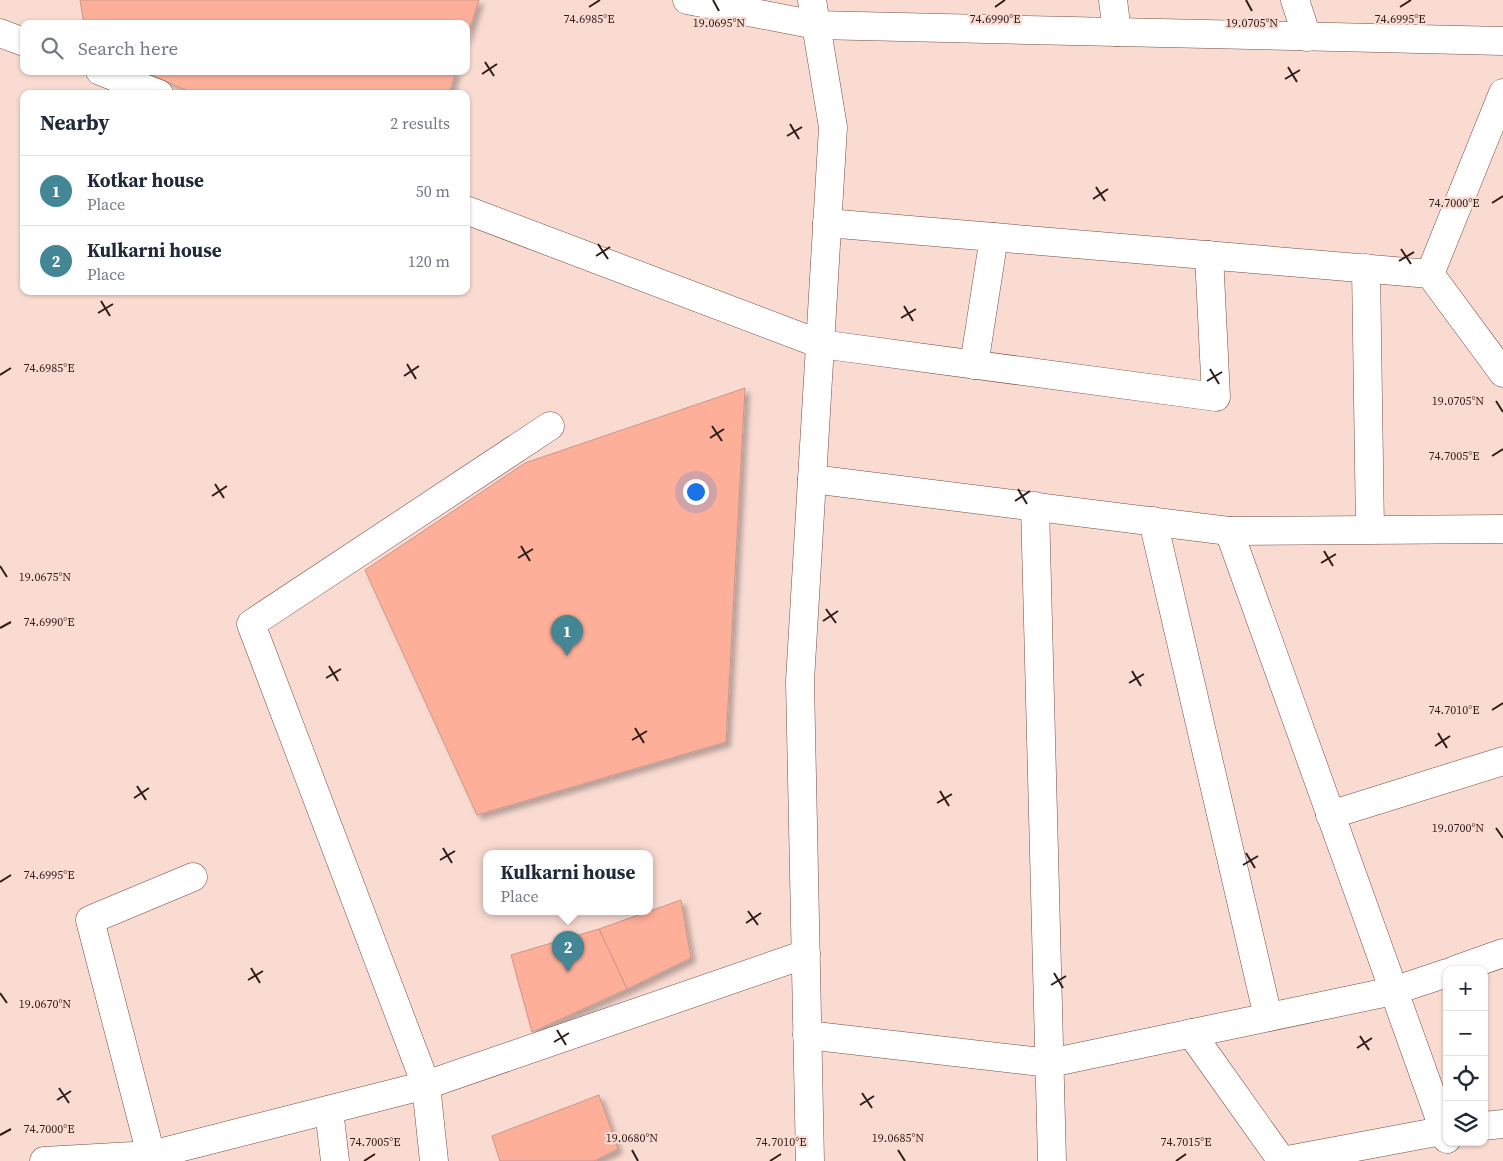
<!DOCTYPE html>
<html lang="en">
<head>
<meta charset="utf-8">
<style>
	body { margin:0; font-family:"Source Serif 4",serif; background:#f2f2f3; color:#1f2937 }
	.controls { position:absolute; right:15px; bottom:15px; display:grid; overflow:hidden; border-radius:10px; box-shadow:0 1px 4px #0004 }
	.controls button { width:45px; height:45px; display:grid; place-items:center; padding:0; border:0; border-bottom:1px solid #e0e1e3; background:#fff; color:#1f2937; font:25px sans-serif }
	.you { position:absolute; left:695px; top:491px; width:18px; height:18px; margin:-12px; border:4px solid #fff; border-radius:50%; background:#1a73e8; box-shadow:0 0 0 8px #1a73e833 }
	.badge { display:grid; place-items:center; width:32px; height:32px; border-radius:50%; background:#438696; color:#fff; font-size:16px; font-weight:700 }
	.pin { position:absolute; translate:-50% -41px; filter:drop-shadow(0 1px 2px #0008) }
	.pin::after { content:''; position:absolute; top:26px; width:18px; height:15px; background:inherit; clip-path:polygon(0 0,100% 0,50% 100%) }
	.popup { position:absolute; left:483px; top:850px; width:170px; height:65px; box-sizing:border-box; display:grid; place-content:center; border-radius:10px; background:#fff; filter:drop-shadow(0 1px 4px #0005); font-size:16px; white-space:nowrap; color:#747a83 }
	.popup b { font-size:19px; color:#1f2937 }
	.popup::after { content:''; position:absolute; left:50%; top:100%; margin-left:-10px; border:10px solid transparent; border-top-color:#fff }
	.list { margin:0; padding:0; list-style:none }
	h2 { display:flex; justify-content:space-between; align-items:center; height:65px; margin:0; padding:0 20px; font-size:21px }
	h2 small { font-size:16px; font-weight:400; color:#747a83 }
	.list li { display:grid; grid-template-columns:32px 1fr auto; gap:15px; align-items:center; box-sizing:border-box; height:70px; padding:0 20px; border-top:1px solid #e0e1e3 }
	.list b { display:block; font-size:19px; white-space:nowrap }
	.list p { margin:0; font-size:16px; white-space:nowrap; color:#747a83 }
	.list em { font-size:16px; font-style:normal; color:#747a83 }
	.icon { flex:none; width:28px; height:28px; fill:none; stroke:currentColor; stroke-width:2; stroke-linecap:round; stroke-linejoin:round }
	.map { position:relative; flex:none; width:1503px; height:1161px; overflow:hidden }
	.search { position:absolute; background:#fff; box-shadow:0 1px 4px #0004; left:20px; top:20px; width:450px; height:55px; display:flex; align-items:center; gap:12px; box-sizing:border-box; padding:0 18px; border-radius:10px; color:#747a83; font-size:19px }
	.panel { position:absolute; background:#fff; box-shadow:0 1px 4px #0004; left:20px; top:90px; width:450px; height:205px; border-radius:10px }
	.map>svg:first-child { display:block }
	.building { fill:#feaf99; stroke:#c7978a; filter:url(#shadow) }
	.lines { fill:none; stroke-linecap:round; stroke-linejoin:round }
	.street-casing { stroke:#774d41; stroke-width:29 }
	.secondary-casing { stroke:#774d41; stroke-width:29 }
	.street { stroke:#fff; stroke-width:28 }
	.secondary { stroke:#fff; stroke-width:28 }
	.ticks { fill:none; stroke:#2f1d18; stroke-width:2 }
	.ticks-label { font-size:12px; text-anchor:middle; fill:#2f1d18; stroke:#fadbd2; stroke-width:4.5; stroke-linejoin:round; paint-order:stroke }
</style>
</head>
<body>
<div class="map">
<svg width="1503" height="1161" viewBox="0 0 1503 1161">
	<defs>
		<filter id="shadow"><feDropShadow dx="4.5" dy="4.5" stdDeviation="2.5" flood-color="#0004"/></filter>
	</defs>
	<rect width="100%" height="100%" fill="#fadbd2"/>
	<g class="building">
		<polygon points="80,0 479,0 466,40 466,24 84,24"/>
		<polygon points="142,71 456,71 449,94 195,94"/>
		<polygon points="745,388 726,742 477,815 365,570 525,463"/>
		<polygon points="681,900 691,958 627,989 599,929"/>
		<polygon points="599,929 627,989 532,1032 511,955"/>
		<polygon points="599,1095 618,1149 594,1161 500,1161 492,1136"/>
	</g>
	<g class="lines">
		<defs>
			<g id="street">
				<polyline points="687,0 816,25 1503,41"/>
				<polyline points="1113,0 1117,32"/>
				<polyline points="1295,0 1307,37"/>
				<polyline points="0,33 24,42"/>
				<polyline points="100,71 159,94"/>
				<polyline points="466,210 820,344 1216,397 1209,255"/>
				<polyline points="827,223 1430,274 1503,373"/>
				<polyline points="1366,268 1370,529"/>
				<polyline points="1430,274 1503,93"/>
				<polyline points="974,365 994,237"/>
				<polyline points="812,479 1229,531 1503,529"/>
				<polyline points="1035,506 1052,1161"/>
				<polyline points="1153,521 1268,1017"/>
				<polyline points="1229,531 1447,1139"/>
				<polyline points="1330,815 1503,761"/>
				<polyline points="193,877 90,920 151,1155 426,1085 806,954"/>
				<polyline points="1455,970 1503,953"/>
				<polyline points="1191,1033 1282,1161 1447,1130"/>
				<polyline points="807,1035 1050,1063 1393,991 1447,973"/>
				<polyline points="329,1110 335,1161"/>
				<polyline points="1484,1126 1503,1124"/>
				<polyline points="44,1161 151,1155"/>
				<polyline points="434,1161 426,1085 251,624 550,426"/>
			</g>
			<polyline id="secondary" points="810,1161 800,681 833,127 812,0"/>
		</defs>
		<use href="#street" class="street-casing"/>
		<use href="#secondary" class="secondary-casing"/>
		<use href="#street" class="street"/>
		<use href="#secondary" class="secondary"/>
	</g>
	<path class="ticks" d="M713 0 719 11M1246 0 1252 11M589 7 600 0M995 7 1005 0M1400 7 1411 0M485 62 494 76M1288 67 1297 82M482 74 497 64M1285 79 1300 70M790 124 799 139M787 136 802 127M1096 187 1105 201M1093 199 1108 189M1492 203 1503 196M598 244 608 259M1401 249 1411 264M596 256 610 247M1399 261 1414 252M101 301 110 316M904 306 913 321M98 313 113 304M901 318 916 309M407 364 416 379M1210 369 1219 384M0 375 11 368M404 376 419 366M1207 381 1222 372M1496 401 1503 412M712 426 722 441M710 438 724 429M1492 456 1503 449M215 484 224 498M1018 489 1027 504M212 496 227 486M1015 501 1030 491M521 546 530 561M1324 551 1333 566M518 558 533 549M1321 563 1336 554M0 566 7 577M826 609 836 623M823 621 838 611M0 628 11 622M329 666 338 681M1132 671 1141 686M326 678 341 669M1129 683 1144 674M1492 710 1503 703M635 728 644 743M1438 733 1447 748M632 740 647 731M1435 746 1450 736M137 786 146 800M940 791 949 806M134 798 149 788M937 803 952 794M1496 828 1503 838M443 848 452 863M1246 853 1255 868M440 860 455 851M1243 865 1258 856M0 882 11 875M748 911 758 925M746 923 761 913M251 968 260 983M1054 973 1063 988M248 980 263 971M1051 985 1066 976M0 993 7 1003M557 1030 566 1045M1360 1036 1369 1050M554 1042 569 1033M1357 1048 1372 1038M59 1088 69 1103M862 1093 872 1108M57 1100 71 1091M860 1105 874 1096M0 1135 11 1129M632 1150 638 1161M898 1150 905 1161M364 1161 375 1154M770 1161 781 1154M1176 1161 1186 1154"/>
	<g class="ticks-label">
		<text x="589" y="23">74.6985°E</text>
		<text x="995" y="23">74.6990°E</text>
		<text x="1400" y="23">74.6995°E</text>
		<text x="719" y="27">19.0695°N</text>
		<text x="1252" y="27">19.0705°N</text>
		<text x="1454" y="207">74.7000°E</text>
		<text x="49" y="372">74.6985°E</text>
		<text x="1458" y="405">19.0705°N</text>
		<text x="1454" y="460">74.7005°E</text>
		<text x="45" y="581">19.0675°N</text>
		<text x="49" y="626">74.6990°E</text>
		<text x="1454" y="714">74.7010°E</text>
		<text x="1458" y="832">19.0700°N</text>
		<text x="49" y="879">74.6995°E</text>
		<text x="45" y="1008">19.0670°N</text>
		<text x="49" y="1133">74.7000°E</text>
		<text x="632" y="1142">19.0680°N</text>
		<text x="898" y="1142">19.0685°N</text>
		<text x="375" y="1146">74.7005°E</text>
		<text x="781" y="1146">74.7010°E</text>
		<text x="1186" y="1146">74.7015°E</text>
	</g>
</svg>
<div class="controls">
<button>+</button>
<button>−</button>
<button><svg class="icon" aria-label="locate" viewBox="0 0 24 24"><circle cx="12" cy="12" r="6"/><path d="M12 2v4M12 18v4M2 12h4M18 12h4"/></svg></button>
<button><svg class="icon" aria-label="layers" viewBox="0 0 24 24"><path d="M12 4l9 5-9 5-9-5zM3 14l9 5 9-5"/></svg></button>
</div>
<div class="you"></div>
<div class="pin badge" style="left:567px;top:656px">1</div>
<div class="pin badge" style="left:568px;top:972px">2</div>
<div class="popup"><b>Kulkarni house</b>Place</div>
<div class="search"><svg class="icon" aria-label="search" viewBox="0 0 24 24"><circle cx="10" cy="10" r="6"/><path d="M15 15l6 6"/></svg>Search here</div>
<section class="panel">
<h2>Nearby<small>2 results</small></h2>
<ul class="list">
<li><span class="badge">1</span><div><b>Kotkar house</b><p>Place</p></div><em>50 m</em></li>
<li><span class="badge">2</span><div><b>Kulkarni house</b><p>Place</p></div><em>120 m</em></li>
</ul>
</section>
</div>
</body>
</html>
